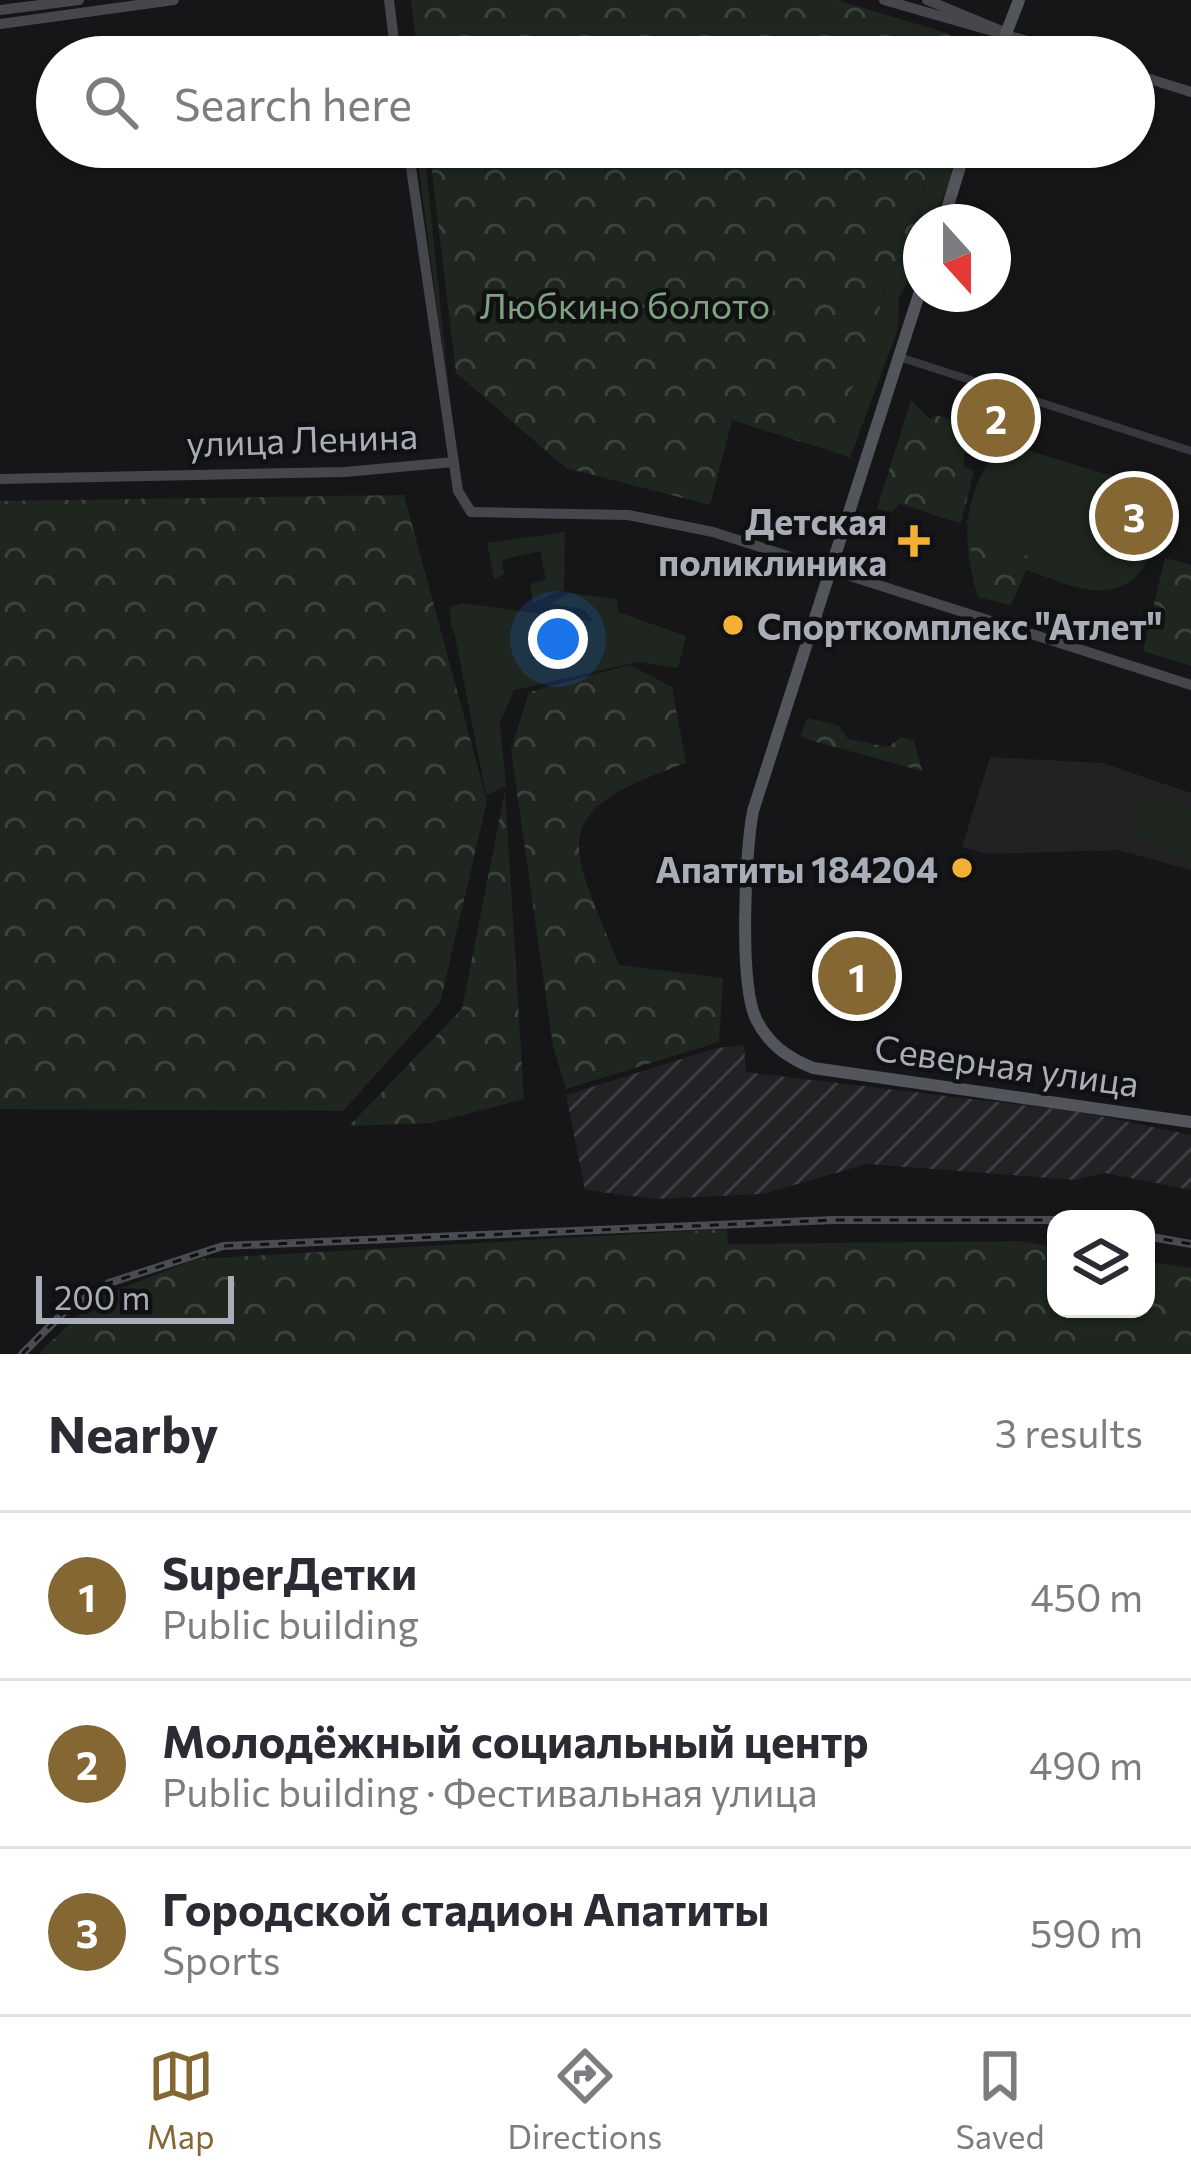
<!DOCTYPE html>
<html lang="en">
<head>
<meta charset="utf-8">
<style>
	body { margin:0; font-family:Commissioner,sans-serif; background:#f7f7f7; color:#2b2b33 }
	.controls { position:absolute; right:36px; bottom:36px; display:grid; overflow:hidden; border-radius:24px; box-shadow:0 3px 9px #0004 }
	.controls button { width:108px; height:108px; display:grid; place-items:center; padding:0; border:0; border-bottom:3px solid #e1e1e2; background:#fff; color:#2b2b33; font:60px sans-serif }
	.compass { position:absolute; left:903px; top:204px; width:108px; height:108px; border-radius:50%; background:#fff; box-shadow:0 3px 9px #0004; rotate:159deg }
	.scale { position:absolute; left:36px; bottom:30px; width:198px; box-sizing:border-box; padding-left:12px; border:6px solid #a8adb8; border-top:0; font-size:33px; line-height:42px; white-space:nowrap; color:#a8adb8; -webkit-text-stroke:9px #111113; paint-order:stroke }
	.you { position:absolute; left:558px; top:639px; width:42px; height:42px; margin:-30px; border:9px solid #fff; border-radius:50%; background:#1a73e8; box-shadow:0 0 0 18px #1a73e833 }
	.badge { display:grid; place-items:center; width:78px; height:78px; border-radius:50%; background:#856733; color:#fff; font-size:39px; font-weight:700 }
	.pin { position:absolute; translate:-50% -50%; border:6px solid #fff; box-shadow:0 3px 12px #0006 }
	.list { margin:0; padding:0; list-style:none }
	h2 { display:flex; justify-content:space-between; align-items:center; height:156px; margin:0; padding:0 48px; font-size:51px }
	h2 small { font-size:39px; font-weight:400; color:#7c7c81 }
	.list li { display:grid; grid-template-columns:78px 1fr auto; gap:36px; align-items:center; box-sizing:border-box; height:168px; padding:0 48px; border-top:3px solid #e1e1e2 }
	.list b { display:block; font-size:45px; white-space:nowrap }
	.list p { margin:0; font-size:39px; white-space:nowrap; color:#7c7c81 }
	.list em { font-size:39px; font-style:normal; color:#7c7c81 }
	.icon { flex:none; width:66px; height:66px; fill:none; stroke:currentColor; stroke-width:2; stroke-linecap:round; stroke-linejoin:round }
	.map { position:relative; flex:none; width:1191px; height:1354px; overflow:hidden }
	.search { position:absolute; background:#fff; box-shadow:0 3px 9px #0004; left:36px; right:36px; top:36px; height:132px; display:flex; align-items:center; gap:30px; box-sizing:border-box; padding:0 42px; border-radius:66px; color:#7c7c81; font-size:45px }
	.sheet { height:660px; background:#fff }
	nav { display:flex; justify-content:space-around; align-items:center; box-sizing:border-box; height:168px; border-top:3px solid #e1e1e2; background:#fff; font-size:33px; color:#7c7c81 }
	nav a { display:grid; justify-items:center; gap:6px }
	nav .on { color:#856733 }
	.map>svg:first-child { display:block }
	.built { fill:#222225 }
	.industrial { fill:url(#industrial-furrows) }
	.grass { fill:#1e261f }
	.forest { fill:url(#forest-crowns) }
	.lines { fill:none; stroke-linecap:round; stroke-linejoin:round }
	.street { stroke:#37383d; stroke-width:8 }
	.secondary { stroke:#45474d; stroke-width:10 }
	.primary { stroke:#53555c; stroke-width:12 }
	.rail-casing { stroke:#4a4c52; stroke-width:8 }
	.rail { stroke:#111113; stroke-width:3; stroke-dasharray:9; stroke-linecap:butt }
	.poi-dot { fill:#f2b134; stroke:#111113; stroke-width:4.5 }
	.labels { text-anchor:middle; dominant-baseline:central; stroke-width:9; stroke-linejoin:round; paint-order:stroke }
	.park-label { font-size:36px; fill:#7fa381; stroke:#111113 }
	.street-label { font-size:36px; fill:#a8adb8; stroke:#111113 }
	.poi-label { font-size:36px; font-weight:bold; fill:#a8adb8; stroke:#111113; text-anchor:end }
</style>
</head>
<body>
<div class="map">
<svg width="1191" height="1354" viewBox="0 0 1191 1354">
	<defs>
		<pattern id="industrial-furrows" width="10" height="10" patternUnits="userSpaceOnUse" patternTransform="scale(3)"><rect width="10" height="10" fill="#222225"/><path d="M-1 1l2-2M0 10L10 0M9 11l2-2" fill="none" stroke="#3f3f43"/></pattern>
		<pattern id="forest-crowns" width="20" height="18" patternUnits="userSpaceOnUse" patternTransform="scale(3)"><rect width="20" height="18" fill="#1e261f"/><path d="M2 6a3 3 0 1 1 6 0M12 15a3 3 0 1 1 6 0" fill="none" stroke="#3c433d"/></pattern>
	</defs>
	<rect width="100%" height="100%" fill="#161618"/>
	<polygon class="built" points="990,757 1103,763 1191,793 1191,870 1118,850 988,854 962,847"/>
	<polygon class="industrial" points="744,1045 746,1072 1080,1112 1191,1135 1191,1190 1105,1173 1075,1180 867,1164 763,1194 655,1199 585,1190 566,1095 717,1048"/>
	<g class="grass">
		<polygon points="416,147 424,147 454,437"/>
		<polygon points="935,147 956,147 950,181 932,222 921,222 921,259 899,297 898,329 850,458 831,451 833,442 886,289 908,245"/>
		<path d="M1004 443 1145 486C1165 530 1153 596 1091 590 1070 588 1047 576 1026 570L1011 605 978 597C960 538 962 489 1004 443Z"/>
		<polygon points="565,532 564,589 533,603 530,584 546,580 540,551 502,560 504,574 494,579 487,543"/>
		<polygon points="569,593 617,599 618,612 686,636 678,668 638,662 514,690 500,723 506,786 486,795 453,626 452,638 450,607 462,603 593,621 584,609 550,604"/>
		<polygon points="1149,796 1191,807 1191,860 1132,835 1130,811"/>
	</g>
	<g class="forest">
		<polygon points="411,0 837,0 950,34 963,57 418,57"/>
		<polygon points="429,147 935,147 908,245 886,289 831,451 732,420 710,505 566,468 456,373"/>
		<path d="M911 400 930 419 935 415 972 426 991 446 984 453 964 454V466L974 471 961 523C938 518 922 509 899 504L892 512 877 509Z"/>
		<polygon points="404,495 487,801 440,1003 343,1111 0,1109 0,501"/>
		<path d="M966 518C989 554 1034 546 1056 579L1026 570 1011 605 978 597Z"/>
		<polygon points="1165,558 1191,565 1191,666 1143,651"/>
		<path d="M630 665 672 687 686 763C541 814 570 842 619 965L723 978 719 1042 566 1089 553 1046 511 750 529 692Z"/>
		<polygon points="807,718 838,725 848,739 888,747 901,737 914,741 922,771 806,739 801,736"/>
		<polygon points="505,791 524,1099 432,1123 349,1126 462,1009"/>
		<polygon points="727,1229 728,1244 1020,1241 1056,1247 1056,1309 1146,1309 1146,1261 1191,1268 1191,1354 38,1354 97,1298 196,1259"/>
	</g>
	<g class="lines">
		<polyline class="street" points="899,357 1191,451"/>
		<g class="secondary">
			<polyline points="389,0 396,57"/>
			<polyline points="884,0 1083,57"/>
			<polyline points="927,0 1002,31"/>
			<polyline points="0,10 79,0"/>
			<polyline points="0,24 174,0"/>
			<polyline points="1134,74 1191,92"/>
			<polyline points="408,147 458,491 471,512 628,515 713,532 1191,685"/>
			<polyline points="0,479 345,472 453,462"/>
		</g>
		<g class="primary">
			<polyline points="997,57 1019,0"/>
			<polyline points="943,222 966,147"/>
			<path d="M921 288 753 811C745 853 739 983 756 1019 768 1044 788 1058 813 1068L1191 1122"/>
		</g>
		<defs>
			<g id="rail">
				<polyline points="1146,1236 1191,1244"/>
				<polyline points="22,1354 65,1311 109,1283 223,1246 833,1220 1056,1220"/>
			</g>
		</defs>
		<use href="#rail" class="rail-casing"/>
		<use href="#rail" class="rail"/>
	</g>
	<g class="poi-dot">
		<path d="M908 523h12v12h12v12h-12v12h-12v-12h-12v-12h12z"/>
		<circle cx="733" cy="625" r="12"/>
		<circle cx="962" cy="868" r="12"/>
	</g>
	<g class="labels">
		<g class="park-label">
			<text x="625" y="304">Любкино болото</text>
		</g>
		<g class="street-label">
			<text transform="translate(302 438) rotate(-2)">улица Ленина</text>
			<text transform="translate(1007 1064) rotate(8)">Северная улица</text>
		</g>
		<g class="poi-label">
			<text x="887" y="520">Детская<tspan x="887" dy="41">поликлиника</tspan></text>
			<text x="757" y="625" text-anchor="start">Спорткомплекс "Атлет"</text>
			<text x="938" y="868">Апатиты 184204</text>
		</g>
	</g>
</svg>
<div class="controls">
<button><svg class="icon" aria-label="layers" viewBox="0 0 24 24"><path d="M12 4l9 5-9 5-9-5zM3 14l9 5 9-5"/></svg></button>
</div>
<svg class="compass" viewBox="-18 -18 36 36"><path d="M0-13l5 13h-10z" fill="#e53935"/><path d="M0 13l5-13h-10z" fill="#7c7c81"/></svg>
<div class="scale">200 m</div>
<div class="you"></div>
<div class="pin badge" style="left:857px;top:976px">1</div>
<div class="pin badge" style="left:996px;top:418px">2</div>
<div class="pin badge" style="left:1134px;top:516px">3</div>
<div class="search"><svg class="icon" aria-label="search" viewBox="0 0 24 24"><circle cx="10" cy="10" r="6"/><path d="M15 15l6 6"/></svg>Search here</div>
</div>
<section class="sheet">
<h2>Nearby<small>3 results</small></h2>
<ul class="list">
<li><span class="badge">1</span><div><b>SuperДетки</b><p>Public building</p></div><em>450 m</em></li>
<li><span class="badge">2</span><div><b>Молодёжный социальный центр</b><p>Public building · Фестивальная улица</p></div><em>490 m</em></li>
<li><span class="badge">3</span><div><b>Городской стадион Апатиты</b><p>Sports</p></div><em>590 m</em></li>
</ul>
</section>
<nav>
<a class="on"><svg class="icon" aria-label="map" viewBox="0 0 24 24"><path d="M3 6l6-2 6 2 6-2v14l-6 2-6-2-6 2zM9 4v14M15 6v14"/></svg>Map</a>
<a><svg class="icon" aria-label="directions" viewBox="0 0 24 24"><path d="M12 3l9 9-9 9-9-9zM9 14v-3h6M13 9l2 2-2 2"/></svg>Directions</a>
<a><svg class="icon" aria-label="saved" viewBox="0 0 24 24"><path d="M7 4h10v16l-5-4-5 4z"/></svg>Saved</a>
</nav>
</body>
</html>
